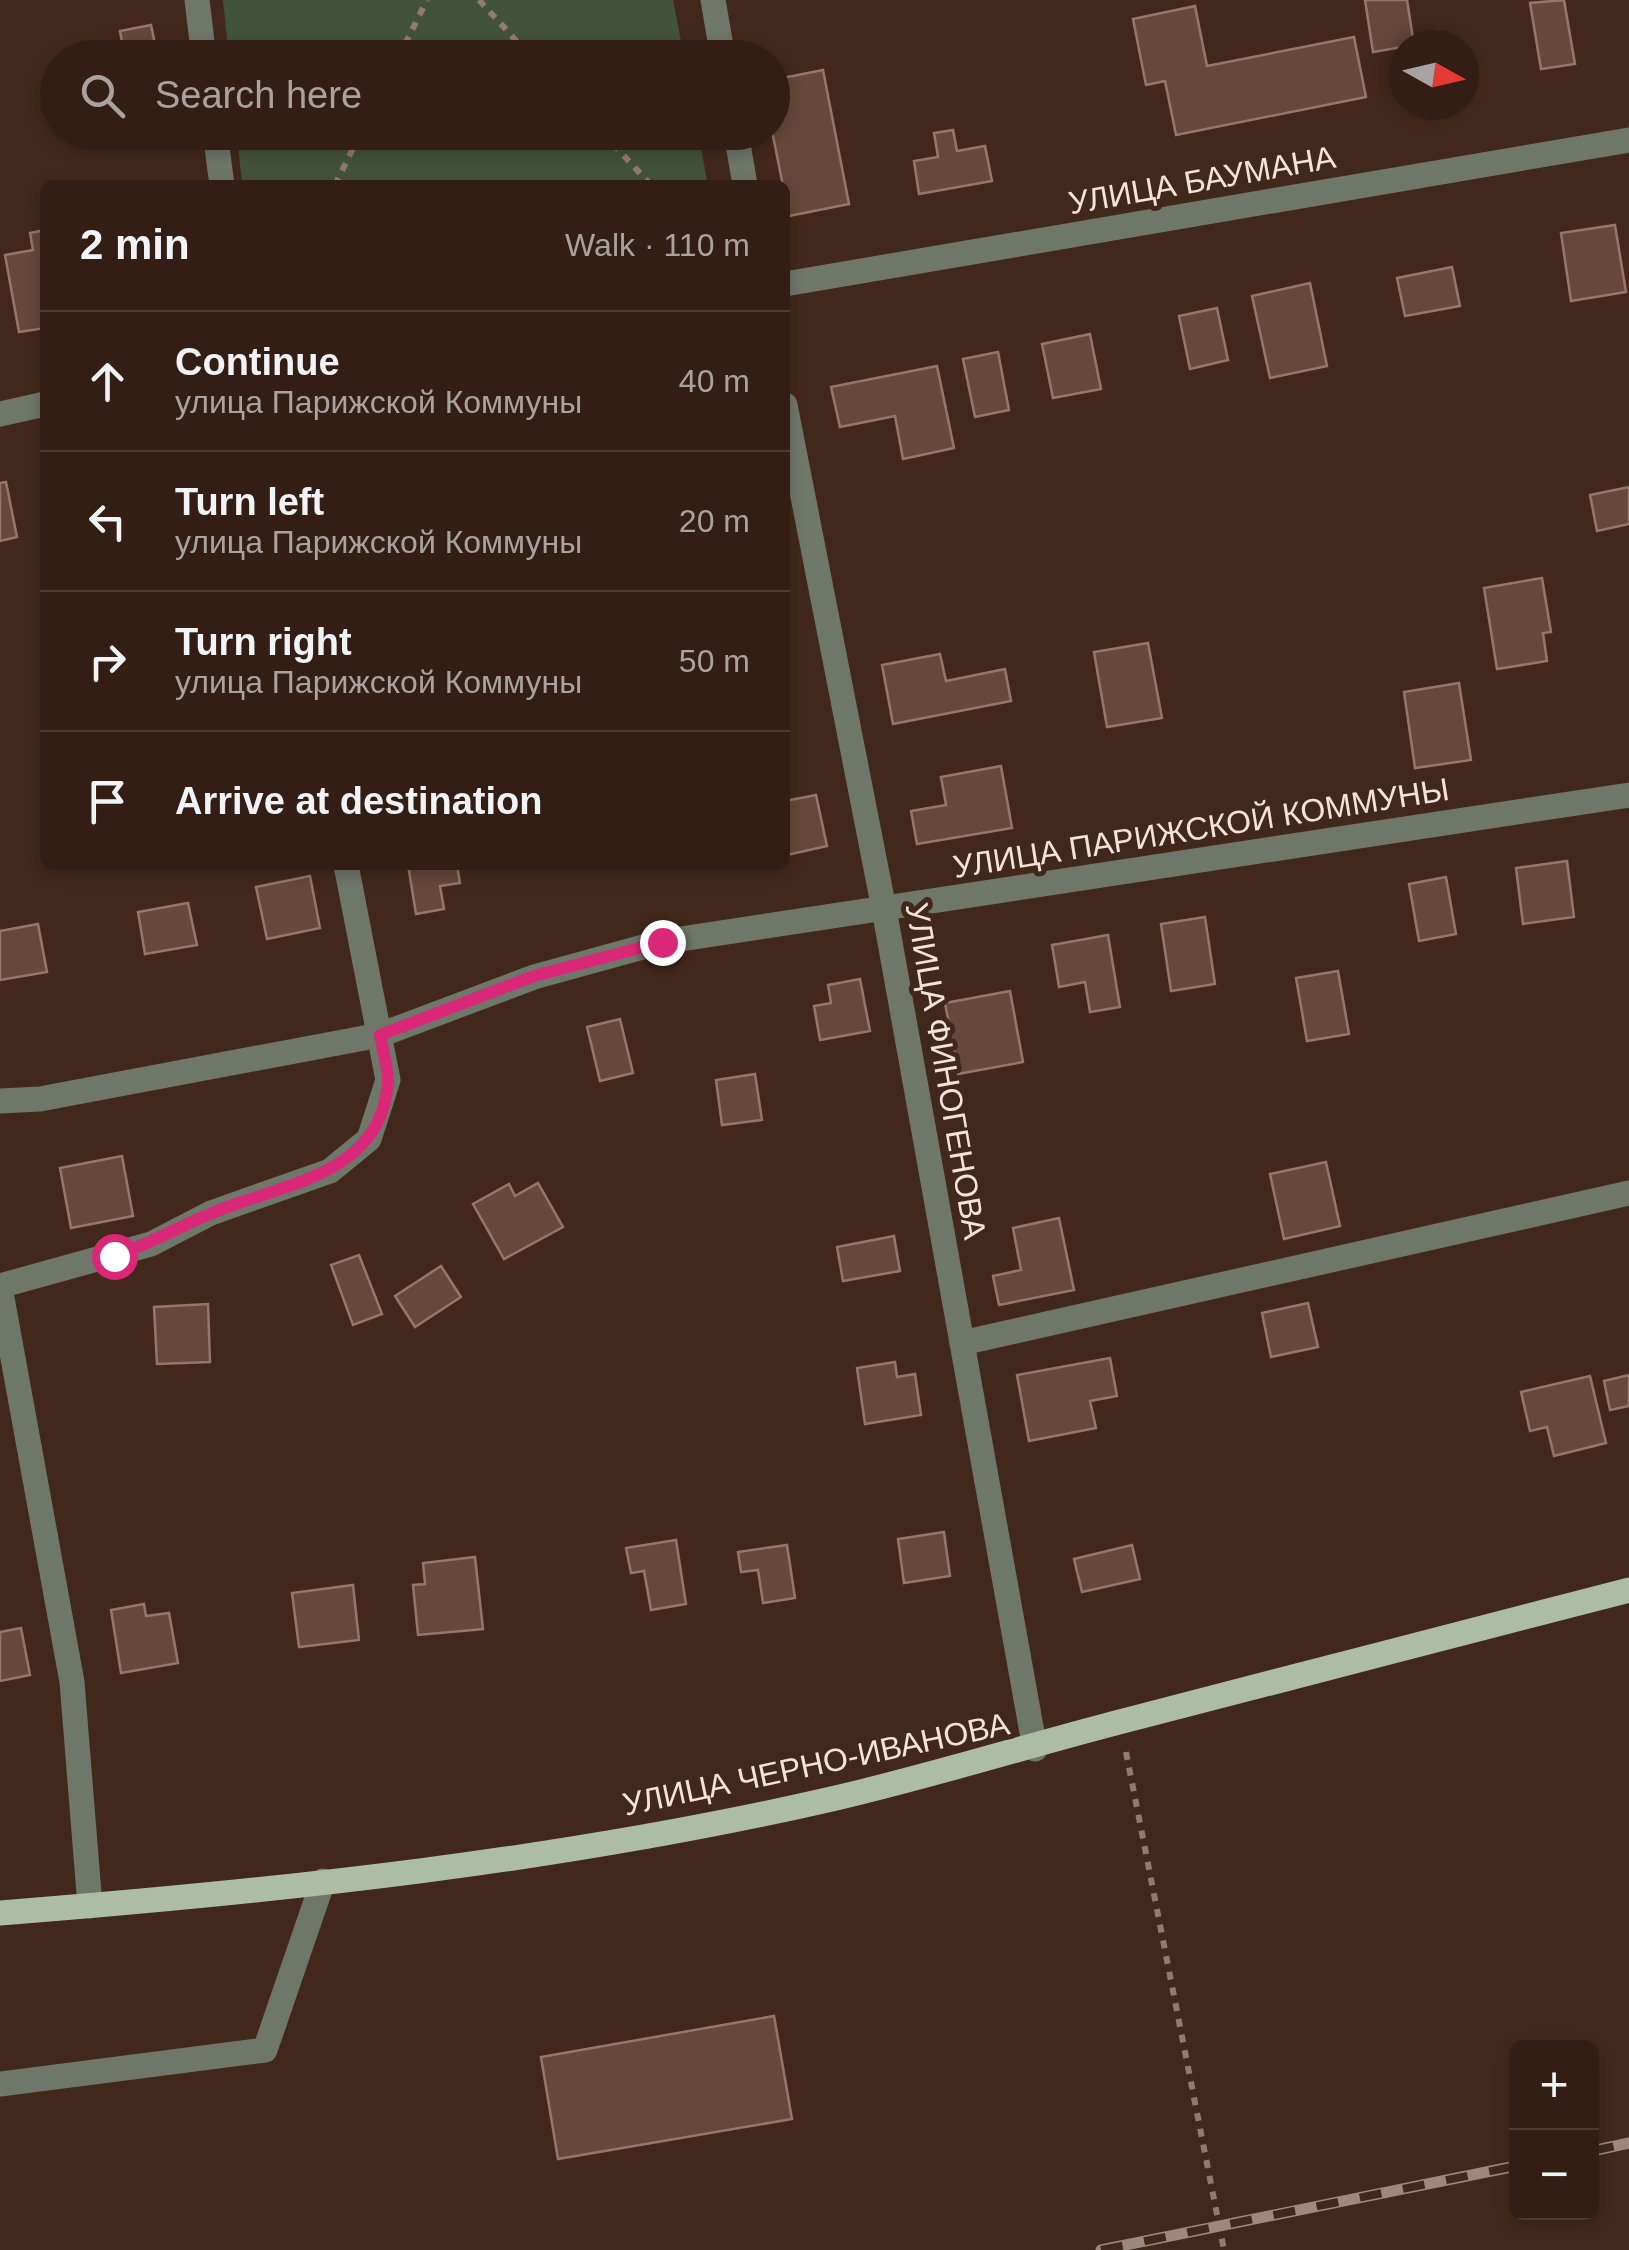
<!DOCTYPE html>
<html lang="en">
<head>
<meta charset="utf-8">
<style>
	body { margin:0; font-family:Helvetica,sans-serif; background:#3a271d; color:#f1f3f6 }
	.controls { position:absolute; right:30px; bottom:30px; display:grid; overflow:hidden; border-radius:15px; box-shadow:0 5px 15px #0003 }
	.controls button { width:90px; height:90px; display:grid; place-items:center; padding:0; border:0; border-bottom:2px solid #4d3c34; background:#321e14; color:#f1f3f6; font:50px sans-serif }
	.compass { position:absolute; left:1389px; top:30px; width:90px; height:90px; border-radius:50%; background:#321e14; box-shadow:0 5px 15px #0003; rotate:98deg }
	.stop { position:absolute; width:30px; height:30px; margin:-22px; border:8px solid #db2777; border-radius:50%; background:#fff }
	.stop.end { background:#db2777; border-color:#fff; box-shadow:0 2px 10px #0008 }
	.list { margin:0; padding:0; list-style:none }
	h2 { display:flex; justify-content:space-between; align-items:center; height:130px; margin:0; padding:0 40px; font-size:42px }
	h2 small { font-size:32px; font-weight:400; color:#a8a2a0 }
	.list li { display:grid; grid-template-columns:65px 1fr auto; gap:30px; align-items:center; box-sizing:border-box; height:140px; padding:0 40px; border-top:2px solid #4d3c34 }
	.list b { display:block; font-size:38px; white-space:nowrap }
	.list p { margin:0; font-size:32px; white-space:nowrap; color:#a8a2a0 }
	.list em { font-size:32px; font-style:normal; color:#a8a2a0 }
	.icon { flex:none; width:55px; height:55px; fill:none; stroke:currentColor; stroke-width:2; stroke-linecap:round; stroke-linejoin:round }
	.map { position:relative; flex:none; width:1629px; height:2250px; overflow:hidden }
	.search { position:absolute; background:#321e14; box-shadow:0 5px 15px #0003; left:40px; top:40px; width:750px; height:110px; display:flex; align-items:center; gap:25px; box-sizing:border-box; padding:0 35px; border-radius:55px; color:#a8a2a0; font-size:38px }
	.panel { position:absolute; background:#321e14; box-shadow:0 5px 15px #0003; left:40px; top:180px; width:750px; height:690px; border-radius:15px }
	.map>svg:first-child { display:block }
	.green { fill:#435339 }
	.building { fill:#65483a; stroke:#967767; stroke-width:2.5 }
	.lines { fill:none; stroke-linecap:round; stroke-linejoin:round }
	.path { stroke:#917a6f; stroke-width:6; stroke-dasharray:8 8; stroke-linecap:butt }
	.minor { stroke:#6f766a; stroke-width:25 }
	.major { stroke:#adbda4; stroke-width:25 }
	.rail-casing { stroke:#9e887d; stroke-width:11 }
	.rail { stroke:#42281a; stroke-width:8; stroke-dasharray:22; stroke-linecap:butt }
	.route { stroke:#db2777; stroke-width:12 }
	.labels { text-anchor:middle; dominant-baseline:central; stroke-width:10; stroke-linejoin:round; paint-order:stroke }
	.street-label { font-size:32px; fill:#f5e3db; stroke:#42281a }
</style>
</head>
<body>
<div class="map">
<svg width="1629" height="2250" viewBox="0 0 1629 2250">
	<rect width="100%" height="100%" fill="#42281a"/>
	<g class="green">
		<polygon points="223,0 673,0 684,57 229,57"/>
		<polygon points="237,133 698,133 708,185 242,185"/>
	</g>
	<g class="building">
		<polygon points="1365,0 1407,0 1414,45 1373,52"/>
		<polygon points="1564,0 1575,64 1541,69 1530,3"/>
		<polygon points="1195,6 1207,66 1354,37 1366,97 1176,135 1165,81 1146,85 1133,19"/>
		<polygon points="151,25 158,58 125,58 120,31"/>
		<polygon points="823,70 849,204 789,216 772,131 772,80"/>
		<polygon points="953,130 957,151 985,146 992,181 919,194 914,161 938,157 934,133"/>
		<polygon points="1615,225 1626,292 1571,301 1561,233"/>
		<polygon points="45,230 45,328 19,332 5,255 33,250 30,233"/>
		<polygon points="1452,267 1460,306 1405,316 1397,278"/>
		<polygon points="1310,283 1327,366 1270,378 1252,296"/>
		<polygon points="1217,308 1228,360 1190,369 1179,316"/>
		<polygon points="1090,334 1101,389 1053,398 1042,344"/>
		<polygon points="998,352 1009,410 975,417 963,359"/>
		<polygon points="937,366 954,448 903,459 895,416 840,427 831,387"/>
		<polygon points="6,482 17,537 0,541 0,483"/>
		<polygon points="1629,487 1629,524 1597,531 1590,495"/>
		<polygon points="1542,578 1551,632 1543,633 1547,661 1497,669 1484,588"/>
		<polygon points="1148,643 1162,718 1107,727 1094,652"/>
		<polygon points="940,654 946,681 1005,669 1011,701 893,724 882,665"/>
		<polygon points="1459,683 1471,760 1415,768 1404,692"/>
		<polygon points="1001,766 1012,828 917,844 911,811 946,805 941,777"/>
		<polygon points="816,795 827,846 787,855 785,801"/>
		<polygon points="1567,861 1574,917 1523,924 1516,868"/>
		<polygon points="408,865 457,865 460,883 440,886 444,909 416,914"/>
		<polygon points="310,876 320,928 267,939 256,887"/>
		<polygon points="1446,877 1456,934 1419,941 1409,884"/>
		<polygon points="188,903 197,945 145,954 138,912"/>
		<polygon points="1205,917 1215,984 1171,991 1161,924"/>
		<polygon points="38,924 47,972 0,980 0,931"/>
		<polygon points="1108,935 1120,1007 1090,1012 1085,982 1059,987 1052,945"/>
		<polygon points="1338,971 1349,1034 1307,1041 1296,978"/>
		<polygon points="860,979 870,1031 820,1040 814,1006 831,1003 828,985"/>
		<polygon points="1010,991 1023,1062 958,1074 945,1003"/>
		<polygon points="620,1019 633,1073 600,1081 587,1027"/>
		<polygon points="755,1074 762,1120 722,1125 716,1080"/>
		<polygon points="122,1156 133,1216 71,1228 60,1168"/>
		<polygon points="1326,1162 1340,1226 1284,1239 1270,1174"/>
		<polygon points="538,1183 563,1227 504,1259 473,1204 509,1184 515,1196"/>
		<polygon points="1059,1218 1074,1290 999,1305 993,1276 1021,1270 1013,1228"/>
		<polygon points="894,1236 900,1271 843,1281 837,1247"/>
		<polygon points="359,1255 382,1314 353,1325 331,1265"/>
		<polygon points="441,1266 461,1297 415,1327 395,1296"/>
		<polygon points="1308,1303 1318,1347 1271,1357 1262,1313"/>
		<polygon points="208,1304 210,1362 157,1364 154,1307"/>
		<polygon points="1110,1358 1117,1396 1090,1401 1096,1428 1029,1441 1017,1375"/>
		<polygon points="895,1362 897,1377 915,1374 921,1415 865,1424 857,1368"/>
		<polygon points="1629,1375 1629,1406 1610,1410 1604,1381"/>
		<polygon points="1590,1376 1606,1443 1554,1456 1547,1427 1530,1431 1521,1392"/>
		<polygon points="944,1532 950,1576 904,1583 898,1539"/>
		<polygon points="676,1540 686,1604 651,1610 644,1571 631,1573 626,1548"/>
		<polygon points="787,1545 795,1598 763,1603 758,1570 741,1572 738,1552"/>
		<polygon points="1132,1545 1140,1579 1082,1592 1074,1559"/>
		<polygon points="475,1557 483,1629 418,1635 413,1585 425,1584 423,1563"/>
		<polygon points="353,1585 359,1640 299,1647 292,1593"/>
		<polygon points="144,1604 146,1616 169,1613 178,1663 121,1673 111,1610"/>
		<polygon points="21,1628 30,1675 0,1681 0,1632"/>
		<polygon points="774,2016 792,2119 558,2159 541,2057"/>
	</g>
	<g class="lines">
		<g class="path">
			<polyline points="479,0 532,58"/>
			<polyline points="398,58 427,0"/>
			<polyline points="602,132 651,185"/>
			<polyline points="335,185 361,132"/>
			<polyline points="1126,1752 1224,2250"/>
		</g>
		<g class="minor">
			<polyline points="197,0 204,58"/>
			<polyline points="713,0 723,58"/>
			<polyline points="215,132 222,185"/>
			<polyline points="736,132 745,185"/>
			<polyline points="785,284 1629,140"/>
			<polyline points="785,405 884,909 1035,1749"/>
			<polyline points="0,414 45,404"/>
			<polyline points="0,1101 40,1099 380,1035 534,977 661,942 1629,795"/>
			<polyline points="0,1286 151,1244 211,1213 330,1171 369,1139 388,1080 346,865"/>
			<polyline points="0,1287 72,1682 90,1906"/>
			<polyline points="962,1343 1629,1193"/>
			<polyline points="0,2084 265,2050 323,1881"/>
		</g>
		<path class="major" d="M0 1913C280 1891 562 1861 836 1798 934 1775 1030 1745 1127 1720 1294 1676 1462 1634 1629 1590"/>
		<defs>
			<g id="rail">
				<polyline points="1592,2151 1629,2143"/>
				<polyline points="1101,2250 1516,2166"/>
			</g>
		</defs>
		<use href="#rail" class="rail-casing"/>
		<use href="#rail" class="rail"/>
	</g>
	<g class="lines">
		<path class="route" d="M114 1256C148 1245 178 1227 212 1213 280 1184 384 1176 388 1080 388 1066 382 1049 380 1035L534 976 662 942"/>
	</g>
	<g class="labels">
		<g class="street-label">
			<text transform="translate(1202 180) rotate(-10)">УЛИЦА БАУМАНА</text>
			<text transform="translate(1201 828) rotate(-9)">УЛИЦА ПАРИЖСКОЙ КОММУНЫ</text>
			<text transform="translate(946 1071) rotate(80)">УЛИЦА ФИНОГЕНОВА</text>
			<text transform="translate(816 1764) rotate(-12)">УЛИЦА ЧЕРНО-ИВАНОВА</text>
		</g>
	</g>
</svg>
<div class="controls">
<button>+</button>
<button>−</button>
</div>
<svg class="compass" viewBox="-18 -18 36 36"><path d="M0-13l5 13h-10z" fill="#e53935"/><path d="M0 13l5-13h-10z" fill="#a8a2a0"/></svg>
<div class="stop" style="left:114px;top:1256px"></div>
<div class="stop end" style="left:662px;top:942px"></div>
<div class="search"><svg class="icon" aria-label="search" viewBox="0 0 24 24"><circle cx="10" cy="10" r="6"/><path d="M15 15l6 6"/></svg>Search here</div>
<section class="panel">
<h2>2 min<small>Walk · 110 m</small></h2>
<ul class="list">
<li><svg class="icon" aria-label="ahead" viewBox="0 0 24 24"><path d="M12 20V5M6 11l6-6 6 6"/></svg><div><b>Continue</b><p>улица Парижской Коммуны</p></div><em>40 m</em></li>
<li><svg class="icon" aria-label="left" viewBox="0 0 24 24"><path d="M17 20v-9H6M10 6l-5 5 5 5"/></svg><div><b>Turn left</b><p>улица Парижской Коммуны</p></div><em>20 m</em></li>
<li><svg class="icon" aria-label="right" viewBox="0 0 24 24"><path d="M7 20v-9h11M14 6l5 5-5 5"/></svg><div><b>Turn right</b><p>улица Парижской Коммуны</p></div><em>50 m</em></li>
<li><svg class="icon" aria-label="arrive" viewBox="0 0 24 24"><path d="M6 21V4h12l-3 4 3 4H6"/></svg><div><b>Arrive at destination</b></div></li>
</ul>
</section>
</div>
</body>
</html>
